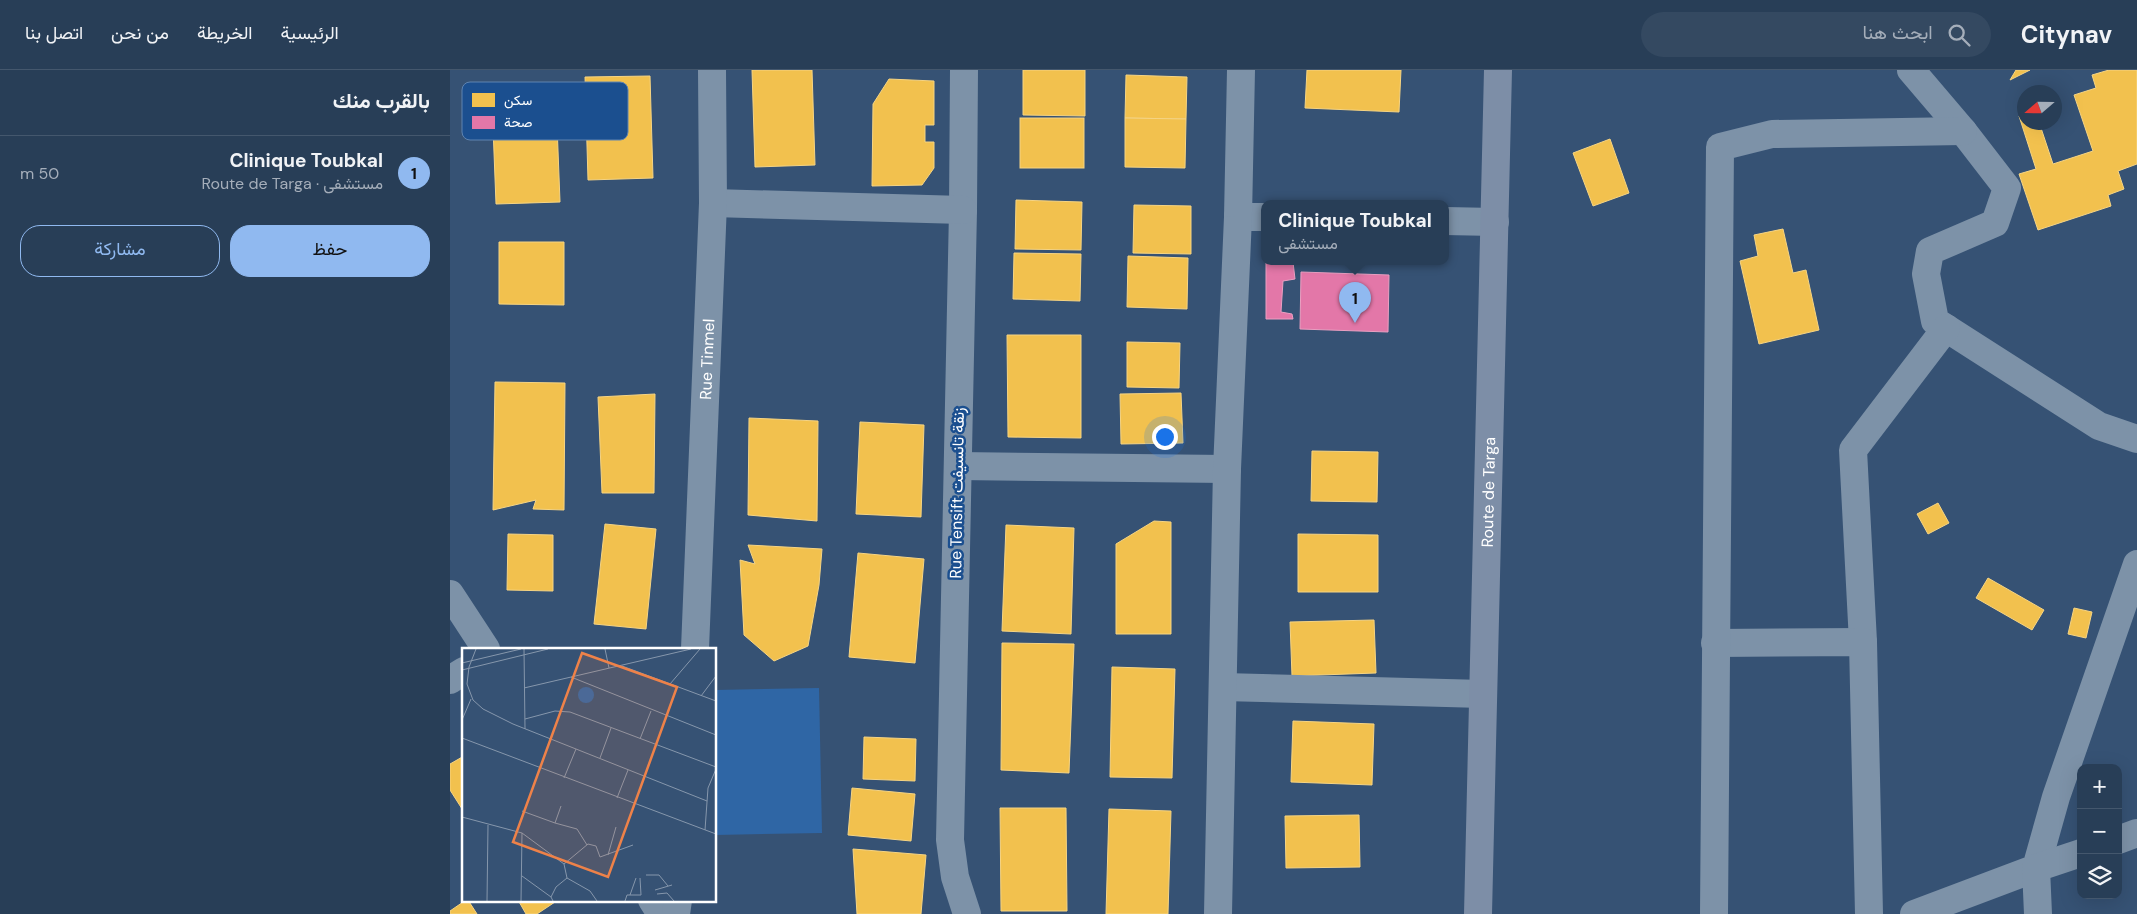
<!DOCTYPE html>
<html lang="ar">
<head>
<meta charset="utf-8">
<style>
	body { margin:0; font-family:"DM Sans",Vazirmatn,sans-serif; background:#344961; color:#f1f3f6; direction:rtl }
	.controls { position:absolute; right:15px; bottom:15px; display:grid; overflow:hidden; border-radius:10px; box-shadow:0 5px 20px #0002 }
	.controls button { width:45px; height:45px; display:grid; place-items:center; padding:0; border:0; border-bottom:1px solid #44576d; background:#283e57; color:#f1f3f6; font:25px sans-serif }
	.compass { position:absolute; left:1567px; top:15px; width:45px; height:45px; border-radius:50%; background:#283e57; box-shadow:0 5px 20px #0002; rotate:250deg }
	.you { position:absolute; left:714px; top:366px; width:18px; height:18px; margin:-12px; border:4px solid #fff; border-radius:50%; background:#1a73e8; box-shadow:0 0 0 8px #1a73e833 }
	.badge { display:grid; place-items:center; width:32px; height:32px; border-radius:50%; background:#90b9f0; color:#111; font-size:16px; font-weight:700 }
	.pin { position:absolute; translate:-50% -41px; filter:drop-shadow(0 1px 2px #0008) }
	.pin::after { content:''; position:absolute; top:26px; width:18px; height:15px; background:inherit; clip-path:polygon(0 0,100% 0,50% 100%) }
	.popup { position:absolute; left:811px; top:130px; width:188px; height:65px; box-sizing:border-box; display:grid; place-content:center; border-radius:10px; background:#283e57; filter:drop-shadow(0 1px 4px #0005); font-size:16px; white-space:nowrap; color:#a5aeba }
	.popup b { font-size:19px; color:#f1f3f6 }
	.popup::after { content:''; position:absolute; left:50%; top:100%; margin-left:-10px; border:10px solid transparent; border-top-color:#283e57 }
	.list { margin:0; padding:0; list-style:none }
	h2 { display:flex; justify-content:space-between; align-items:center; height:65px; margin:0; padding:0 20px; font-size:21px }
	h2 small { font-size:16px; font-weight:400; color:#a5aeba }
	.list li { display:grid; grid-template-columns:32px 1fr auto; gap:15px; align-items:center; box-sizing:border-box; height:75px; padding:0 20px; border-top:1px solid #44576d }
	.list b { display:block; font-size:19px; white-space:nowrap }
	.list p { margin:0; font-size:16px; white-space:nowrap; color:#a5aeba }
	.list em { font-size:16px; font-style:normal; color:#a5aeba }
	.actions { display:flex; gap:10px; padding:15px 20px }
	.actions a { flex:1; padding:11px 0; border:1px solid #90b9f0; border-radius:20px; text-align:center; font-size:18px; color:#90b9f0 }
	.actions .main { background:#90b9f0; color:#111 }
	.icon { flex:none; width:28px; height:28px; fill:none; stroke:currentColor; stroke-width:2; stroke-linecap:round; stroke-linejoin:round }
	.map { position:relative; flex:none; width:1687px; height:844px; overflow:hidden; direction:ltr }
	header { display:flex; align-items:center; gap:30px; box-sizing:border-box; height:70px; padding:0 25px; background:#283e57; border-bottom:1px solid #44576d }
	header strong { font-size:24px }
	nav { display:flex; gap:28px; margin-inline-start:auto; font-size:18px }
	.search { width:350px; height:45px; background:#344961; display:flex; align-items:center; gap:12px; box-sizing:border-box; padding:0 18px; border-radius:28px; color:#a5aeba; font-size:19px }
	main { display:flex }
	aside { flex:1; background:#283e57 }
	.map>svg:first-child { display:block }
	.green { fill:#2f66a5 }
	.homes { fill:#f2c14e; stroke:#f6d483 }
	.health { fill:#e377a8; stroke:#eba0c2 }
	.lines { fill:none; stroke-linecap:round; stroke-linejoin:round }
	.minor { stroke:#7d92a8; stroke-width:28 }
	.major { stroke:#7d8ea7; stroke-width:28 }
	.labels { text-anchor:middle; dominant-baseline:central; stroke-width:5; stroke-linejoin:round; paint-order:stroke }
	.street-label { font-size:16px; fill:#fff; stroke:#1b4f8f }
	.inset-road { fill:none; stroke:#8697ac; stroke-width:1 }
	.view { fill:#ee8249; fill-opacity:0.15; stroke:#ee8249; stroke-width:2.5 }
	.inset-edge { fill:none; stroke:#fff; stroke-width:2.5 }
	.key { fill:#1b4f8f; stroke:#5f84b1; stroke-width:1 }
	.key-label { font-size:14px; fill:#fff }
</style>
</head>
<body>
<header>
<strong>Citynav</strong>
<div class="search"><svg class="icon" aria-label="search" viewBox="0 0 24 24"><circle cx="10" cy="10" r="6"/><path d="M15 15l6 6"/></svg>ابحث هنا</div>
<nav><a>الرئيسية</a><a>الخريطة</a><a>من نحن</a><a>اتصل بنا</a></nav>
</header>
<main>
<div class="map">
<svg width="1687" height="844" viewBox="0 0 1687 844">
	<rect width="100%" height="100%" fill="#365274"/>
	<polygon class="green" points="369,618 372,763 265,765 265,620"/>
	<g class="homes">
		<polygon points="302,0 362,0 365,95 305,97"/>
		<polygon points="573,0 635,0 635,46 573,45"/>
		<polygon points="857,0 951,0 949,42 855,38"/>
		<polygon points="1566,0 1580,0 1560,10"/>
		<polygon points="1659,0 1687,0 1687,94 1668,101 1674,119 1658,125 1661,136 1588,160 1569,104 1586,99 1569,46 1574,44 1574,52 1589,52 1603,94 1643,81 1624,25 1646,18 1642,5"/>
		<polygon points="676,5 737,7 736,49 675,48"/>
		<polygon points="200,6 203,108 138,110 135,7"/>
		<polygon points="439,9 484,11 484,55 475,55 475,72 484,72 484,98 472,115 422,116 423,34"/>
		<polygon points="106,29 110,132 46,134 42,31"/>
		<rect x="570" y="48" width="64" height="50"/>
		<polygon points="675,48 736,49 735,98 675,97"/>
		<polygon points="1160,69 1179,123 1143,136 1123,83"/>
		<polygon points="566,130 632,132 631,180 565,179"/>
		<polygon points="684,135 741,136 741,184 683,183"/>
		<polygon points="1333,159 1343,203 1356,200 1369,260 1309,274 1290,191 1308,186 1304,165"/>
		<polygon points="49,172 114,172 114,235 49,234"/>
		<polygon points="564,183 631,184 630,231 563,229"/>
		<polygon points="678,186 738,188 737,239 677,237"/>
		<polygon points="557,265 631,265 631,368 558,367"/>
		<polygon points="677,272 730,273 729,318 677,317"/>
		<polygon points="45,312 115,313 114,440 83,439 86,430 43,440"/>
		<polygon points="731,323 733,373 671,374 670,324"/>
		<polygon points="205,324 204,423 152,423 148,327"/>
		<polygon points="299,348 368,351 367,451 298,445"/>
		<polygon points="410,352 474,355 471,447 406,444"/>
		<polygon points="862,381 928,382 927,432 861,431"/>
		<polygon points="1488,433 1499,453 1478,464 1467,444"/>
		<polygon points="704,451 721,452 721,564 666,564 666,474"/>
		<polygon points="155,454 206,459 196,559 144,554"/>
		<polygon points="556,455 624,458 621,564 552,561"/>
		<polygon points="58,464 103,465 103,521 57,520"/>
		<polygon points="848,464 928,465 928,522 848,522"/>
		<polygon points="298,475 372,479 369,515 358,576 324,591 294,565 290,490 305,494"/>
		<polygon points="408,483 474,489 465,593 399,587"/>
		<polygon points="1538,508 1594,540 1582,560 1526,528"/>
		<polygon points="1624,538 1642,542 1636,568 1618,564"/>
		<polygon points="924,550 926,603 842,606 840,552"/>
		<polygon points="552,573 624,574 619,703 551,700"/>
		<polygon points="662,597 725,599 722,708 660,707"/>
		<polygon points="843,651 924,654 922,715 841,712"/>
		<polygon points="414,667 466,669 465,711 413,709"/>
		<polygon points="14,686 14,742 0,720 0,694"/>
		<polygon points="402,718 465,724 461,771 398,765"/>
		<polygon points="550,738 616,738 617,841 551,841"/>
		<polygon points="659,739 721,741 718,844 656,844"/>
		<polygon points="909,745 910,797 836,798 835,746"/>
		<polygon points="403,779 476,785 471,844 407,844"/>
		<polygon points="16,830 18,830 27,844 0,844 0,841"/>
		<polygon points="68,830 108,830 87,844 76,844"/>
	</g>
	<g class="health">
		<polygon points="843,192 845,209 833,211 831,242 842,244 843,249 816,249 816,193"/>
		<polygon points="851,202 939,205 938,262 850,259"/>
	</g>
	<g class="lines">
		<g class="minor">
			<polyline points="514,0 513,140 500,770 505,807 517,844"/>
			<polyline points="1461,0 1513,61 1557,118 1545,153 1480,181 1476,204 1485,251 1649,356 1687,369"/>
			<polyline points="263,133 513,140"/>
			<polyline points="788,147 815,147"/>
			<polyline points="995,151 1045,152"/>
			<polyline points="508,396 777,399"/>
			<polyline points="0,524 36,579"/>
			<polyline points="1413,572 1403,380 1496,258"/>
			<polyline points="1265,573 1413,572 1419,844"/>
			<path id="s1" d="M245 579 263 133 262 0"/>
			<polyline points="0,610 14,601"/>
			<polyline points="773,617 1033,624"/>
			<polyline points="1668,770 1687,763"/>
			<polyline points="202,830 211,844"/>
			<polyline points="226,844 228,830"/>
			<polyline points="768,844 777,399 788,147 791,0"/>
			<polyline points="1264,844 1270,77 1322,64 1513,61"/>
			<polyline points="1464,844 1586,798 1606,727 1687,494"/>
			<polyline points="1588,844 1586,798 1631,783"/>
		</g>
		<path class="major" id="s2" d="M1028 844 1048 0"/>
	</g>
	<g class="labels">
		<g class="street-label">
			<text stroke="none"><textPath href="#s1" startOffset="290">Rue Tinmel</textPath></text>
			<text stroke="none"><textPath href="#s2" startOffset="422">Route de Targa</textPath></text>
			<text transform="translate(507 423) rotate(-89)">Rue Tensift زنقة تانسيفت</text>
		</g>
	</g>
	<g transform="translate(12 578)">
		<rect width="254" height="254" fill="#365274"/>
		<path d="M116 47a8 8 0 1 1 16 0a8 8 0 1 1-16 0Z" fill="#2f66a5"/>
		<path class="inset-road" d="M14 1 7 19 5 36 11 52 21 61 51 76 245 153M62 1 63 81M143 1 147 20M0 15 59 1M160 18 254 53M0 22 86 1M109 29 254 87M208 36 238 1M62 40 229 1M239 48 254 28M63 71 93 63 108 64 254 119M0 72 9 51M0 90 254 186M178 91 189 63M138 110 149 80M102 130 114 101M155 150 166 122M60 163 93 175 99 158M0 169 60 185 59 253M93 175 115 181 125 197M243 182 246 140 254 121M60 185 102 216M146 207 154 179M184 227H197L206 238M60 228 89 249M193 242 210 237M195 246 205 245 212 253M168 247 174 230M25 253 26 177M91 253 89 249 94 239 105 230M135 253 128 243 105 230 102 216 126 196 134 198 138 209 171 197M163 253 165 247H179L178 230"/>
		<path class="view" d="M120 5 215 39 146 229 51 194Z"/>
		<rect width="254" height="254" class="inset-edge"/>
	</g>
	<rect x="12" y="12" width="166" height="58" rx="8" class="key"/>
	<rect x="22" y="23" width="23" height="14" fill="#f2c14e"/>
	<rect x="22" y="46" width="23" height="13" fill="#e377a8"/>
	<g class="key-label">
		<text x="54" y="35">سكن</text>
		<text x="54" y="57">صحة</text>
	</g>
</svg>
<div class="controls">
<button>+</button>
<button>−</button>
<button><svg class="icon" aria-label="layers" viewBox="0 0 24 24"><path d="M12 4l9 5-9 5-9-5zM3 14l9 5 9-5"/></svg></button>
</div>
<svg class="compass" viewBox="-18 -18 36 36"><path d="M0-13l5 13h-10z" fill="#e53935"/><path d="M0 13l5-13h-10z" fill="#a5aeba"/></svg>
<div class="you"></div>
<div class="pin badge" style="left:905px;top:253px">1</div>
<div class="popup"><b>Clinique Toubkal</b>مستشفى</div>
</div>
<aside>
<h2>بالقرب منك<small></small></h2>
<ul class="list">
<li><span class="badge">1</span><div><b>Clinique Toubkal</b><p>مستشفى · Route de Targa</p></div><em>50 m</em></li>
</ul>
<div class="actions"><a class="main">حفظ</a><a>مشاركة</a></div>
</aside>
</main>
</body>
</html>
